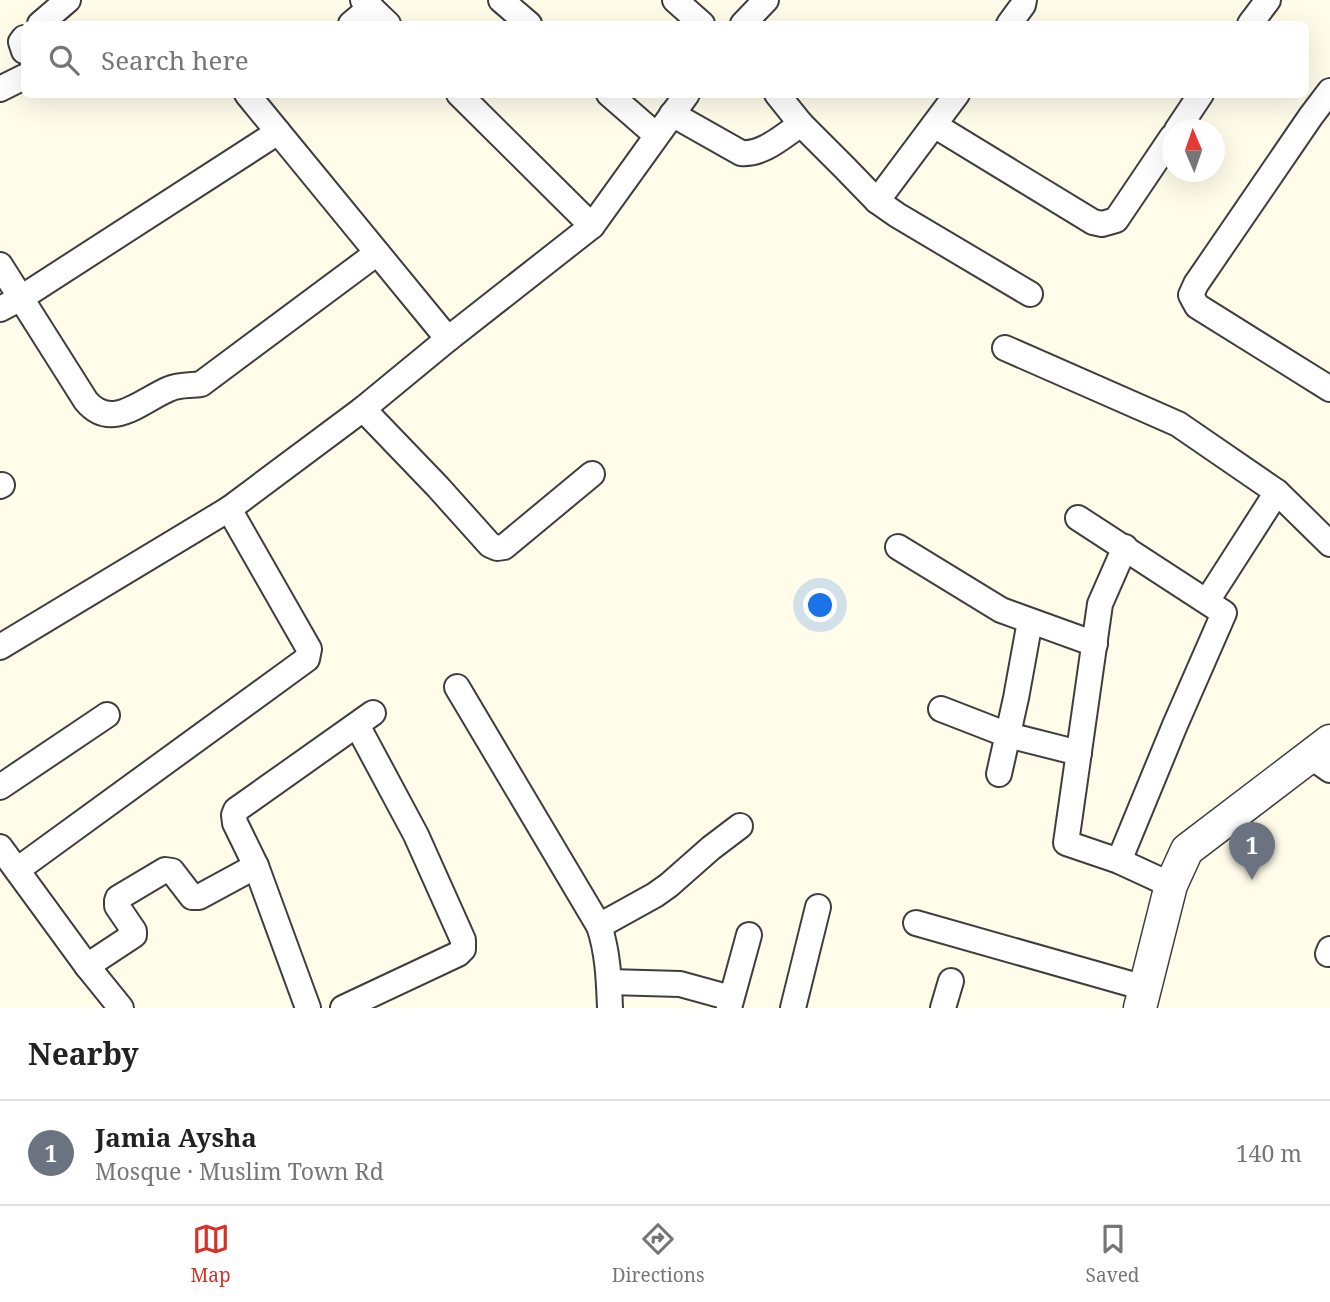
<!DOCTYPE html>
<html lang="en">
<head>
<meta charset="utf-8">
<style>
	body { margin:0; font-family:"Noto Serif",serif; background:#f6f6f6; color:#222 }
	.compass { position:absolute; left:1162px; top:119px; width:63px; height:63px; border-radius:50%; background:#fff; box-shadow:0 7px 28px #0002; rotate:358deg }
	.you { position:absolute; left:821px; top:606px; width:24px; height:24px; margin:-18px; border:5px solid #fff; border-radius:50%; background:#1a73e8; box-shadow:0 0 0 10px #1a73e833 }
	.badge { display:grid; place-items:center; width:46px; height:46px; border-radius:50%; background:#d93025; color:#fff; font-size:23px; font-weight:700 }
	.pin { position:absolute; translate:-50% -58px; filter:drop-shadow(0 2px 4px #0008) }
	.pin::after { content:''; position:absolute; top:37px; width:24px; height:21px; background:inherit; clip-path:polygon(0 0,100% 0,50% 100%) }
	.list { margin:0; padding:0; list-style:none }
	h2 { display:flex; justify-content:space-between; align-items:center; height:91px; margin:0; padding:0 28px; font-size:30px }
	h2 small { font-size:23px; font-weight:400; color:#767676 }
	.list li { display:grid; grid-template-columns:46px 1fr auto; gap:21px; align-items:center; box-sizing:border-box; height:105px; padding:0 28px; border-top:2px solid #e0e0e0 }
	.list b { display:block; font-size:26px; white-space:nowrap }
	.list p { margin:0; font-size:23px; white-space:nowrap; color:#767676 }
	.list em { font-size:23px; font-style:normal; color:#767676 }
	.icon { flex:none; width:38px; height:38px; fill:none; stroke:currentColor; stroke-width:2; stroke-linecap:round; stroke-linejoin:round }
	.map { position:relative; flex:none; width:1330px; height:1008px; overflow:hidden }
	.search { position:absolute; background:#fff; box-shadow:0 7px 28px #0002; left:21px; right:21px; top:21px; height:77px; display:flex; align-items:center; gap:18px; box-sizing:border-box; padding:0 24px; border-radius:10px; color:#767676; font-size:26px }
	.sheet { height:196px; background:#fff }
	nav { display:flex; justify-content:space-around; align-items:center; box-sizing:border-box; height:98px; border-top:2px solid #e0e0e0; background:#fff; font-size:19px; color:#767676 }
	nav a { display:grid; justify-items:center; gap:4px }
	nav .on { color:#d93025 }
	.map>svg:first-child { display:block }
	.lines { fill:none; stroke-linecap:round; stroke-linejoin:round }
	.minor-casing { stroke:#3e3e3e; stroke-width:28 }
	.tertiary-casing { stroke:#3e3e3e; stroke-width:35 }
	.minor { stroke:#fff; stroke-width:24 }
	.tertiary { stroke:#fff; stroke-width:32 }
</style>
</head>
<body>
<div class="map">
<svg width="1330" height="1008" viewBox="0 0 1330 1008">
	<rect width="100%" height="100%" fill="#fffcea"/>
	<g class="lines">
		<defs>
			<g id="minor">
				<polyline points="363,0 388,24"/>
				<polyline points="501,0 529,24"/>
				<polyline points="675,0 702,24"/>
				<polyline points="40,24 68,0"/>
				<polyline points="351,24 371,7"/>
				<polyline points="743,24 766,0"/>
				<polyline points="1009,24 1023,5 1024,0"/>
				<polyline points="1250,24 1268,0"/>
				<polyline points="24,38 21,42 24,51"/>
				<polyline points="0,89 24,77"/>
				<polyline points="1330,91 1311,116 1196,284 1191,295 1197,306 1330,389"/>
				<polyline points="247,94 448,339"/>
				<polyline points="459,94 592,226"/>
				<polyline points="609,94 656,135"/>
				<polyline points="777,94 801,124 845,168 877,201 897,215 1030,294"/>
				<path d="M672 114 741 153C763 155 783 136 801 124"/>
				<polyline points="934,125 1093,222 1102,224 1116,220 1172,137"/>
				<polyline points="1177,130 1201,94"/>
				<polyline points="877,201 957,94"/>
				<path d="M0 265 86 401C112 432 142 400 169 389 179 384 190 386 201 384L377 253"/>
				<polyline points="0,309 21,298 278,132"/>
				<polyline points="1005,348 1178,424 1277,492 1330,544"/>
				<polyline points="363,409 438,487 490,545 497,548 504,547 592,474"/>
				<polyline points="0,486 2,485"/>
				<polyline points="1078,518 1224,613 1175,725 1119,861"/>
				<polyline points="898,547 1001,610 1095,644"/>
				<polyline points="1125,547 1100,604 1066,843 1119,861 1171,885"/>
				<polyline points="1207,601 1277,492"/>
				<polyline points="0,647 229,509 363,409 448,339 592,226 687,94"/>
				<path d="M457 687 599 926C608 952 609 981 610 1008"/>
				<polyline points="941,709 1008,735 1079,753"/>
				<polyline points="1310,756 1330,770"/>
				<polyline points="999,774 1016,698 1030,621"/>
				<polyline points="0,787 107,715"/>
				<polyline points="0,847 87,966 121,1008"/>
				<polyline points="256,866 308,1008"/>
				<polyline points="17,870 307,659 309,649 229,509"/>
				<polyline points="916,923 1145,988"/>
				<polyline points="599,926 655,895 669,885 711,848 740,826"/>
				<polyline points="1328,954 1330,949"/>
				<polyline points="87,966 134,935 134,931 117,906 117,901 118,898 165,870 172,871 192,897 199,897 256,866 235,823 234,815 236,810 373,713"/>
				<polyline points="609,982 680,984 731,998"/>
				<polyline points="343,1008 458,954 463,949 463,940 416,835 357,725"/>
				<polyline points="729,1008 749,935"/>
				<polyline points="793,1008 818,907"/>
				<polyline points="943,1008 951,981"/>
			</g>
			<polyline id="tertiary" points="1140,1008 1171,885 1187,850 1330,741"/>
		</defs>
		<use href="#minor" class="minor-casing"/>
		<use href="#tertiary" class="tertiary-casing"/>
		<use href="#minor" class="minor"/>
		<use href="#tertiary" class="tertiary"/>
	</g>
</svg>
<svg class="compass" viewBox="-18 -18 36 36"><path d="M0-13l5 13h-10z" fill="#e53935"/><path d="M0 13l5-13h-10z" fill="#767676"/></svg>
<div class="you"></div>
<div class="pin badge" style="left:1252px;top:880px;background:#6b7280">1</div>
<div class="search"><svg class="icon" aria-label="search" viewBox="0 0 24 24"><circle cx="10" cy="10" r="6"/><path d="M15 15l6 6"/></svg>Search here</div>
</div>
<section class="sheet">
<h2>Nearby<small></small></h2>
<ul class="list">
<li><span class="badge" style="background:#6b7280">1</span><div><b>Jamia Aysha</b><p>Mosque · Muslim Town Rd</p></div><em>140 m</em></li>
</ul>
</section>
<nav>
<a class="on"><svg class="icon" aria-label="map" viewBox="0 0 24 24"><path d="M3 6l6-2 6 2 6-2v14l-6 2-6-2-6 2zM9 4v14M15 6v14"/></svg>Map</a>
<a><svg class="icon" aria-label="directions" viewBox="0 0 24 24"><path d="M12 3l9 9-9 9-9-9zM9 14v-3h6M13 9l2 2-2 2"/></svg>Directions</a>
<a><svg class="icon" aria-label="saved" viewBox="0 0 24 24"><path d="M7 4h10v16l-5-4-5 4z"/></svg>Saved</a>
</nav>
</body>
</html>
